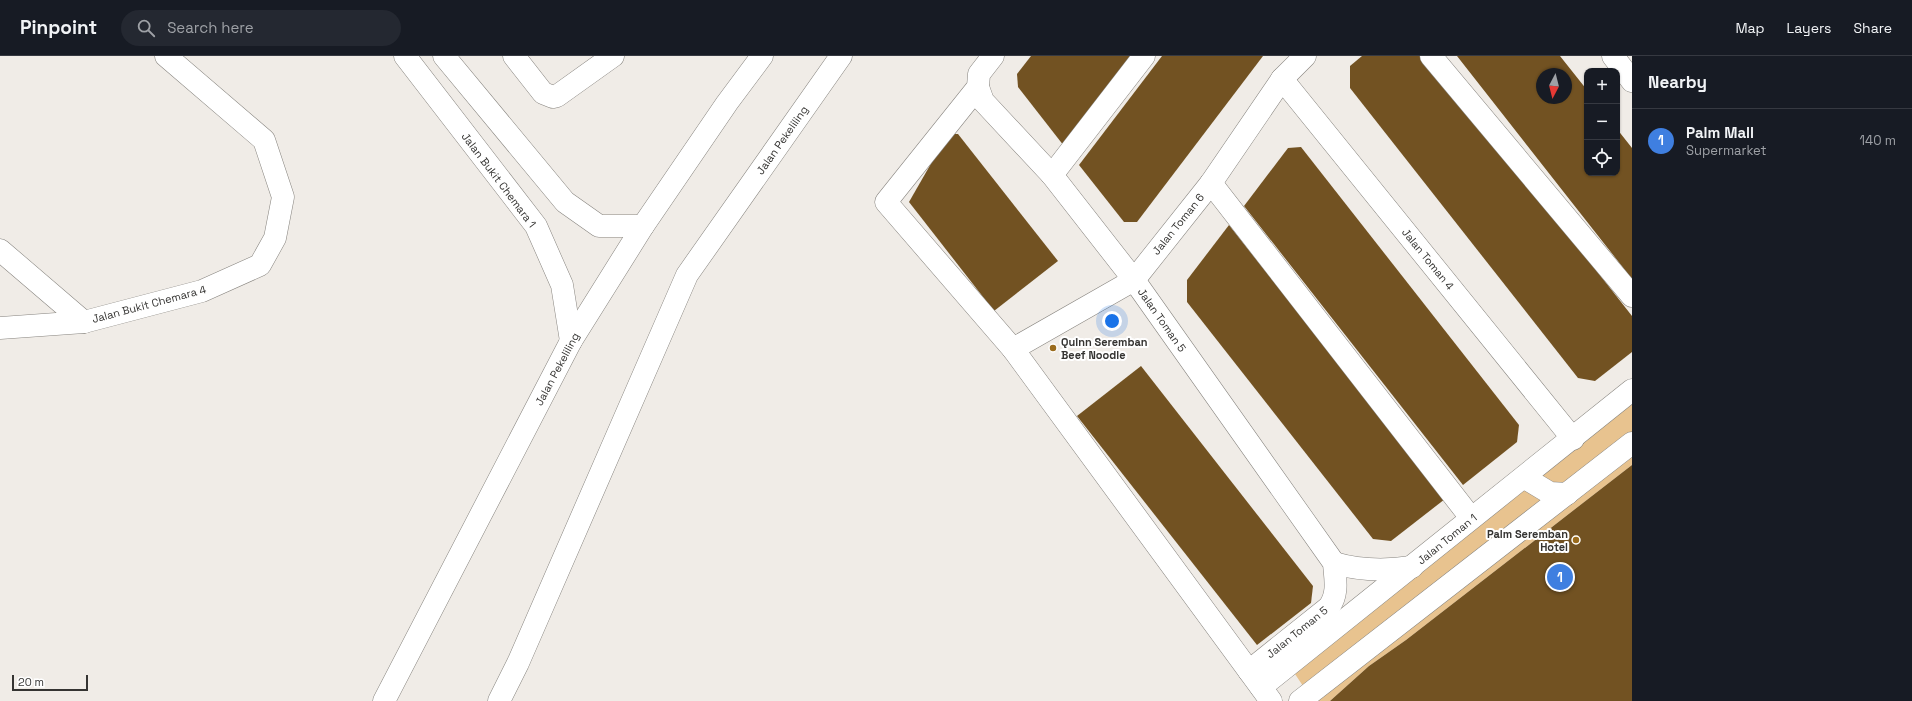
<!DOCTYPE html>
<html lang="en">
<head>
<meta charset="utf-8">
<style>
	body { margin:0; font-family:"Space Grotesk",sans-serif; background:#242831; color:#f1f3f6 }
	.controls { position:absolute; right:12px; top:12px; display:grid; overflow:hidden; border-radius:8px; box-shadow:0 1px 3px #0004 }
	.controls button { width:36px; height:36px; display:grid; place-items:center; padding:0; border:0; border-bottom:1px solid #363941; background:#171b24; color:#f1f3f6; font:20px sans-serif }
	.compass { position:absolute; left:1536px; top:12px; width:36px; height:36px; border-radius:50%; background:#171b24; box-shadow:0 1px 3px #0004; rotate:187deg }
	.scale { position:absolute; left:12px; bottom:10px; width:76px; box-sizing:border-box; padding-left:4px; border:2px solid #353432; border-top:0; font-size:11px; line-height:14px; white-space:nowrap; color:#353432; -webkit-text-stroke:3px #fff; paint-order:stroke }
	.you { position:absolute; left:1112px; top:265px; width:14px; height:14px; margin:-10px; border:3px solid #fff; border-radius:50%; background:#1a73e8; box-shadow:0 0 0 6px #1a73e833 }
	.badge { display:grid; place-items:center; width:26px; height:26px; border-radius:50%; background:#8c9099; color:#fff; font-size:13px; font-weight:700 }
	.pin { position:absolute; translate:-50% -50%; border:2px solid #fff; box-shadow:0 1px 4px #0006 }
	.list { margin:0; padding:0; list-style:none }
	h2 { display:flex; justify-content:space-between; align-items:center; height:52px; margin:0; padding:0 16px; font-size:17px }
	h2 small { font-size:13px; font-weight:400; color:#9ea1a6 }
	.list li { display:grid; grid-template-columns:26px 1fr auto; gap:12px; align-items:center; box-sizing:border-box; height:64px; padding:0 16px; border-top:1px solid #363941 }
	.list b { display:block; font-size:15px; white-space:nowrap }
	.list p { margin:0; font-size:13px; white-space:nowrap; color:#9ea1a6 }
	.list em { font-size:13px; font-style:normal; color:#9ea1a6 }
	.icon { flex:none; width:22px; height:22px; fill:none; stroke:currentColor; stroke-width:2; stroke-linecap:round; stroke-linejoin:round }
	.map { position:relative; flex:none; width:1632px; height:645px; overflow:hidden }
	header { display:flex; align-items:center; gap:24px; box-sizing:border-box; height:56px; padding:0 20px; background:#171b24; border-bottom:1px solid #363941 }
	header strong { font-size:19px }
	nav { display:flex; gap:22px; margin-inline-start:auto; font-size:14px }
	.search { width:280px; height:36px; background:#242831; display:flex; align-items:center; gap:10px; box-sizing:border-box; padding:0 14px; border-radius:22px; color:#9ea1a6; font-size:15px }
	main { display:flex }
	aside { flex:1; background:#171b24 }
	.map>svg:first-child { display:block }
	.green { fill:#e8c38f }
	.building { fill:#725222; fill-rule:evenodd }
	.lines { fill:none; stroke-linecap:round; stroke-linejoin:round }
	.minor-casing { stroke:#87847f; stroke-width:23 }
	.minor { stroke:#fff; stroke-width:22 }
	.poi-dot { fill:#9a6b1c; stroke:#fff; stroke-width:1.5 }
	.labels { text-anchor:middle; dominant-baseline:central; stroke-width:4; stroke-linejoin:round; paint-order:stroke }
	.street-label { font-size:11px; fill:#353432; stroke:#fff }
	.poi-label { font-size:11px; font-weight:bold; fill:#353432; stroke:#fff; text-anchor:start }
</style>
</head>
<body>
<header>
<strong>Pinpoint</strong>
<div class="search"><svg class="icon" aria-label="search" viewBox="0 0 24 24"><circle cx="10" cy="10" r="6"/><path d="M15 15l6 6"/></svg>Search here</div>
<nav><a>Map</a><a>Layers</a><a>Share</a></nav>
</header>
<main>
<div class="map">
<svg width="1632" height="645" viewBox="0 0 1632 645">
	<rect width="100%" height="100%" fill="#f0ece7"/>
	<polygon class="green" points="1632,342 1632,409 1406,584 1369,610 1330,645 1313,645 1291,612"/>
	<g class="building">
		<polygon points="1031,0 1133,0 1064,90 1018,31 1017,18"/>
		<polygon points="1162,0 1263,0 1137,166 1124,166 1079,109"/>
		<polygon points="1362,0 1428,0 1632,260 1632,296 1595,325 1578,322 1350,32 1350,10"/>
		<path d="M1457 0H1560L1587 34V117H1617V73L1632 92V223ZM1542 18H1566V42H1542Z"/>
		<polygon points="948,78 958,78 1058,205 994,255 909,146"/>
		<polygon points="1301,91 1519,369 1517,386 1463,429 1244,150 1288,92"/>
		<polygon points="1229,169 1445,443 1391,485 1373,483 1187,246 1187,224"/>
		<polygon points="1141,310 1313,530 1311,547 1257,589 1077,360"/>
		<polygon points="1632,409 1632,645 1330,645 1369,610 1406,584"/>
	</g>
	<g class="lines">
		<defs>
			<g id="minor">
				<polyline points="405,0 536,170 562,229 571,285"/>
				<polyline points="444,0 565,146 599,170 643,170"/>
				<polyline points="514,0 543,37 553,41 557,40 613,0"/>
				<polyline points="993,0 979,18 978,31 886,146 1013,293 1271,645"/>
				<polyline points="1431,0 1632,240"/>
				<polyline points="1613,0 1632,25"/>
				<polyline points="1282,23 1573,383"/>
				<path d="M978 31 983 45 1052 119 1134 224 1334 507C1335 522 1339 537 1329 551L1249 615"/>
				<polyline points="1052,119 1144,0"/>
				<polyline points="1211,127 1471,462"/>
				<polyline points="0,194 84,266"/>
				<polyline points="0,272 84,266 202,235 260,209 275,182 283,141 264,84 166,0"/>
				<polyline points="1013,293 1134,224 1211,127 1282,23 1305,0"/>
				<polyline points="1525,422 1550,437 1567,438"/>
				<path d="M1334 507C1361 515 1385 515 1412 511"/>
				<polyline points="1261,631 1632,334"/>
				<polyline points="384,645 571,285 643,170 727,47 762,0"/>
				<polyline points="499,645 518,607 687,219 841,0"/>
				<polyline points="1300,645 1632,387"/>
			</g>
		</defs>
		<use href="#minor" class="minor-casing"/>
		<use href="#minor" class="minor"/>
	</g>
	<g class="poi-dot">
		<circle cx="1053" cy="292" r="4"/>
		<circle cx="1576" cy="484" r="4"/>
	</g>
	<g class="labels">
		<g class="street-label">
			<text transform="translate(782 84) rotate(-55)">Jalan Pekeliling</text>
			<text transform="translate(499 124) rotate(53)">Jalan Bukit Chemara 1</text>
			<text transform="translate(1178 168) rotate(-51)">Jalan Toman 6</text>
			<text transform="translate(1428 203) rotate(51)">Jalan Toman 4</text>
			<text transform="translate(149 248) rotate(-15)">Jalan Bukit Chemara 4</text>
			<text transform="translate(1162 264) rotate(55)">Jalan Toman 5</text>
			<text transform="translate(557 313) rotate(-62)">Jalan Pekeliling</text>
			<text transform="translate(1447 483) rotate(-39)">Jalan Toman 1</text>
			<text transform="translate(1297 576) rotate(-39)">Jalan Toman 5</text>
		</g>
		<g class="poi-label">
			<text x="1061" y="286">Quinn Seremban<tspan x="1061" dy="13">Beef Noodle</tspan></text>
			<text x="1568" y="478" text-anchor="end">Palm Seremban<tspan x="1568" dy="13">Hotel</tspan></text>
		</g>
	</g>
</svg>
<div class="controls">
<button>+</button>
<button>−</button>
<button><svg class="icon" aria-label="locate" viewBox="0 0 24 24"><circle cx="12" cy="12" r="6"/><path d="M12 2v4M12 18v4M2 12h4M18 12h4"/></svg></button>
</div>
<svg class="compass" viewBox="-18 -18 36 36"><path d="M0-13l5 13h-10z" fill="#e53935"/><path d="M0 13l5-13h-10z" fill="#9ea1a6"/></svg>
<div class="scale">20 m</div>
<div class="you"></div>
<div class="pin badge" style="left:1560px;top:521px;background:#3f7fe0">1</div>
</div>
<aside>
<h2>Nearby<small></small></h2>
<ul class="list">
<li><span class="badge" style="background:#3f7fe0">1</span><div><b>Palm Mall</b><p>Supermarket</p></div><em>140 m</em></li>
</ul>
</aside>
</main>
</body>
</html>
